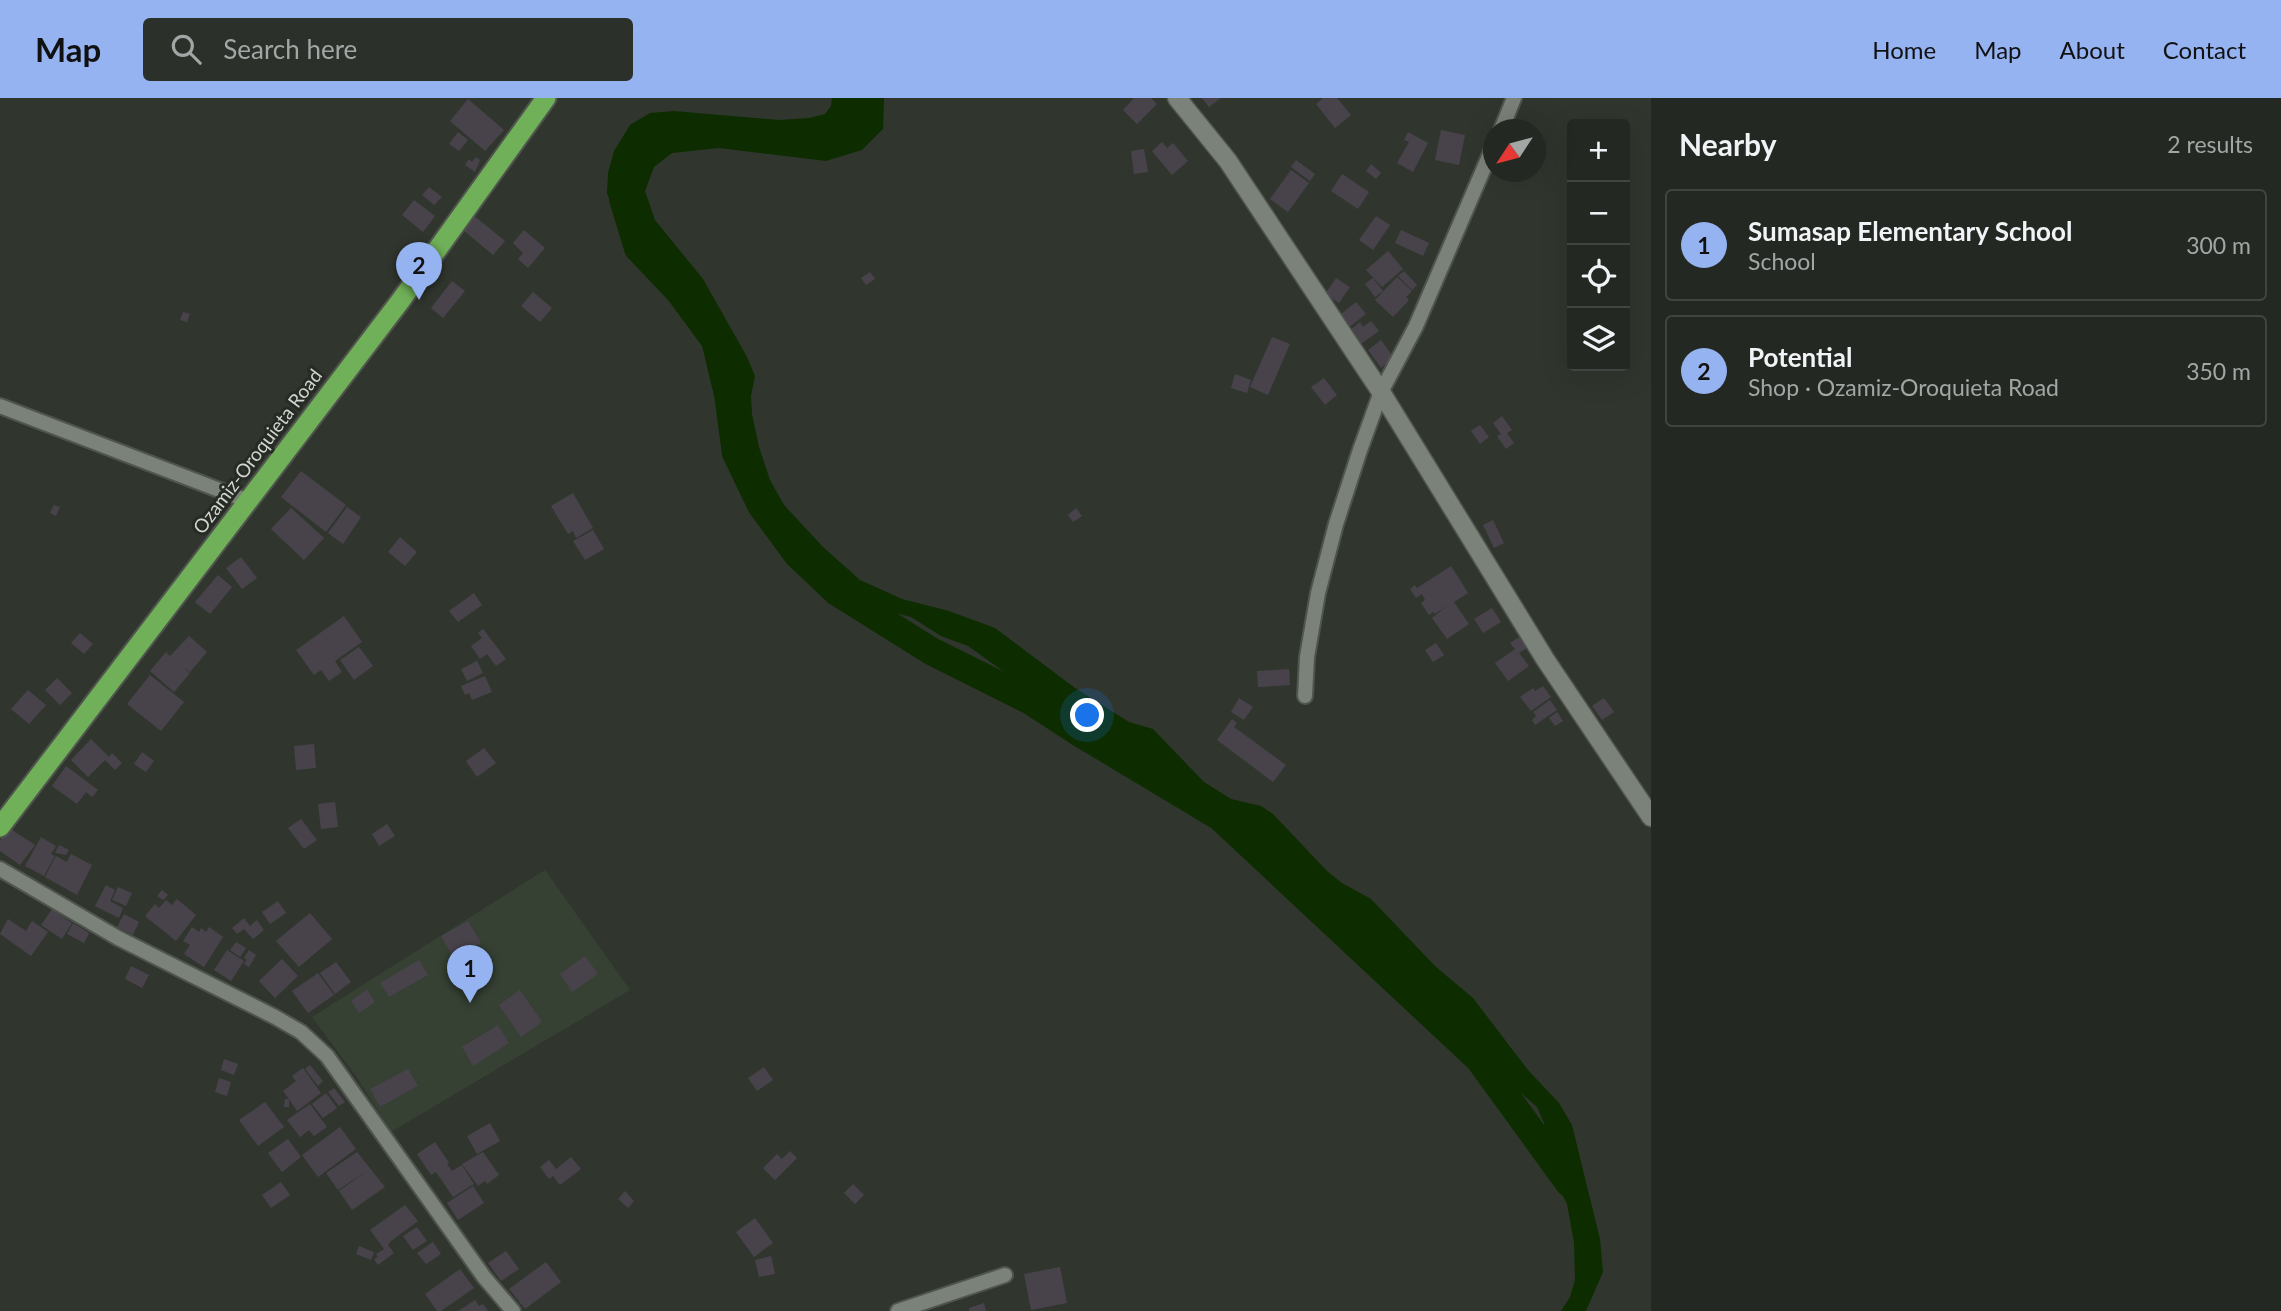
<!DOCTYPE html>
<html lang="en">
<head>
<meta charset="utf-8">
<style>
	body { margin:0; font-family:Lato,sans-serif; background:#2c302a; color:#f1f3f6 }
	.controls { position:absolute; right:21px; top:21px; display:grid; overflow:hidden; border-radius:7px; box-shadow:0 7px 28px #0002 }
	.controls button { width:63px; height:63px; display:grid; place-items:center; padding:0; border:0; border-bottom:2px solid #414440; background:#242822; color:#f1f3f6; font:35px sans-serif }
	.compass { position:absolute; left:1483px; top:21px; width:63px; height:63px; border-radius:50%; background:#242822; box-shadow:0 7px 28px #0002; rotate:234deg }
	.you { position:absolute; left:1088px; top:618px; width:24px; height:24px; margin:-18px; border:5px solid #fff; border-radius:50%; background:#1a73e8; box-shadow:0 0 0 10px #1a73e833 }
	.badge { display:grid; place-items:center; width:46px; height:46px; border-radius:50%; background:#95b2f1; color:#111; font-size:23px; font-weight:700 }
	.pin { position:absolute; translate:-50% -58px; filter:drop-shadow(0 2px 4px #0008) }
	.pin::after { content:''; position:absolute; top:37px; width:24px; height:21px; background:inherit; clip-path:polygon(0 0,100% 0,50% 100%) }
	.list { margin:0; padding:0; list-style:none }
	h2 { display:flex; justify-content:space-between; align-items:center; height:91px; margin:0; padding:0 28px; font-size:30px }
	h2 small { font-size:23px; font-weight:400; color:#a3a6a5 }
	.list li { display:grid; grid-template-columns:46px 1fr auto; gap:21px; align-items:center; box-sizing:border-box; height:112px; margin:0 14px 14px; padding:0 14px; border:2px solid #414440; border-radius:7px }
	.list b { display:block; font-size:26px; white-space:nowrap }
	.list p { margin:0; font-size:23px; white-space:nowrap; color:#a3a6a5 }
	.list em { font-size:23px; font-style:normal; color:#a3a6a5 }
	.icon { flex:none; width:38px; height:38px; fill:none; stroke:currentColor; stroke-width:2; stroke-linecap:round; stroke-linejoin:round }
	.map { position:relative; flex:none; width:1651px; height:1213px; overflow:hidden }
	header { display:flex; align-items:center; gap:42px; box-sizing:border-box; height:98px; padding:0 35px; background:#95b2f1; color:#111 }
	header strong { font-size:33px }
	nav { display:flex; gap:38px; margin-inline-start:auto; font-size:24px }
	.search { width:490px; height:63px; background:#2c302a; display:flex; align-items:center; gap:18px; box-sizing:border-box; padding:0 24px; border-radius:7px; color:#a3a6a5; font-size:26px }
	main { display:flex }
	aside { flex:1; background:#242822 }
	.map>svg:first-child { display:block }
	.built { fill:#364033 }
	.water { fill:#0d2c00 }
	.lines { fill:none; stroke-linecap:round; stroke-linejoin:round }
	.river { stroke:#0d2c00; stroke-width:28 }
	.building { fill:#48434b }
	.minor-casing { stroke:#50544e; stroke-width:18 }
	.tertiary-casing { stroke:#50544e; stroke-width:21 }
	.trunk-casing { stroke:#50544e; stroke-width:23 }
	.minor { stroke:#7b8279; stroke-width:14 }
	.tertiary { stroke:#7b8279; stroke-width:18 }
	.trunk { stroke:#70b058; stroke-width:19 }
	.labels { text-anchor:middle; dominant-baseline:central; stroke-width:6; stroke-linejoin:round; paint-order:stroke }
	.street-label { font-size:19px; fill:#d1d4d0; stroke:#262b24 }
</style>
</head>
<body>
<header>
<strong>Map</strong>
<div class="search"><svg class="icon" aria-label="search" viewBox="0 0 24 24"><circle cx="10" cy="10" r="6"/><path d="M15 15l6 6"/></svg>Search here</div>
<nav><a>Home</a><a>Map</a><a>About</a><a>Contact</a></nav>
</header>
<main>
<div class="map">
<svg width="1651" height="1213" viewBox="0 0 1651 1213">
	<rect width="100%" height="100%" fill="#30362e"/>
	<polygon class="built" points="545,772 630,892 391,1034 358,981 312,919"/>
	<polygon class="water" points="832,0 884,0 883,31 862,52 826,63 719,50 672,55 654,69 645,93 655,122 703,181 747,259 755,278 751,298 752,316 759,349 770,382 784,407 823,449 860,482 902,501 949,513 995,530 1075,590 1129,624 1153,631 1204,684 1231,701 1261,708 1273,716 1327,773 1342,785 1371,801 1436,869 1473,900 1528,972 1559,1005 1572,1027 1600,1141 1603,1174 1586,1213 1561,1213 1570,1199 1575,1182 1574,1145 1567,1106 1549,1071 1544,1025 1537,1009 1521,995 1507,987 1446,917 1383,855 1330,812 1271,756 1205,703 1154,670 1081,629 968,548 941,538 911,519 891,514 842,490 807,459 774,417 745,357 736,321 733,276 724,244 675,181 622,125 613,111 607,95 608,75 614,53 630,27 650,15 674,13 779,22 809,20 825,16 831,8"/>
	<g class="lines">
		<polyline class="river" points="623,101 638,150 678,192 715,242 728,296 736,355 761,407 797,456 837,494 931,553 1031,603 1080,635 1220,719 1479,961 1569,1085"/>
	</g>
	<g class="building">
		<polygon points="1134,0 1151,0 1157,6 1137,26 1123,12"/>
		<polygon points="1202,0 1221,0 1209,9"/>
		<polygon points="1323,0 1337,0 1351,17 1335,30 1316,6"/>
		<polygon points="468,1 504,32 485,53 450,23"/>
		<polygon points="1441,32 1465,37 1459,67 1435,62"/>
		<polygon points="458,34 468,42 459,53 449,46"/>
		<polygon points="1408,34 1428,45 1413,74 1397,65 1409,44 1404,42"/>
		<polygon points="1162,44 1167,50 1173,45 1188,63 1172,77 1152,53"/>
		<polygon points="1144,51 1148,74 1134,76 1131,53"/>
		<polygon points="476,59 480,62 475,74 465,67 469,61 472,64"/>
		<polygon points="1296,62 1315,76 1310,83 1291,69"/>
		<polygon points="1371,66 1381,75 1376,81 1366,73"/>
		<polygon points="1291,72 1309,85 1288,114 1270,101"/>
		<polygon points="1342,76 1369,94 1358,111 1331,93"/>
		<polygon points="429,89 442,99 434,107 422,97"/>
		<polygon points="414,102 435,118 423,134 402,117"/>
		<polygon points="473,117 505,143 493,157 462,131"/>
		<polygon points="1376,118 1390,127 1373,152 1359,142"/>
		<polygon points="524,132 545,150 528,170 518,161 523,155 513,145"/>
		<polygon points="1401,132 1429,145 1423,158 1395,145"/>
		<polygon points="1388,153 1403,171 1382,189 1366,172"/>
		<polygon points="1404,173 1417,187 1412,192 1398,178"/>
		<polygon points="870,174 875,181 866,187 861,180"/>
		<polygon points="1397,179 1412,193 1406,199 1409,202 1393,219 1375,202"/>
		<polygon points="1336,180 1350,189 1339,205 1325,196"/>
		<polygon points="1373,180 1383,193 1375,199 1365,186"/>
		<polygon points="452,183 465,193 443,220 431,210"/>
		<polygon points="533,194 552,210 540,224 521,208"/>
		<polygon points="1356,204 1366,216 1347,231 1337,219"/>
		<polygon points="183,214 190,216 187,224 180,222"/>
		<polygon points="1371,223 1379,233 1361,246 1350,232 1360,224 1363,229"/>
		<polygon points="1272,239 1290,246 1268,297 1250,289"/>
		<polygon points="1381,242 1394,260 1381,270 1368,252"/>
		<polygon points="1235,276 1251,282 1247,295 1231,290"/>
		<polygon points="1324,280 1337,297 1325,307 1311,289"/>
		<polygon points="1502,318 1512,332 1507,335 1514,345 1506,351 1497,338 1501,336 1493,325"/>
		<polygon points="1480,327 1489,339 1480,346 1471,333"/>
		<polygon points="301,373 346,407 326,434 281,399"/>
		<polygon points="573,395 593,430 576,440 573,433 568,436 551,408"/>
		<polygon points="54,407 60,409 56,418 50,415"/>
		<polygon points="347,409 361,419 343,446 328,435"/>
		<polygon points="291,410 324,440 304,462 271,431"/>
		<polygon points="1076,410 1082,418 1073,424 1068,417"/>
		<polygon points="1493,422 1504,445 1494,450 1483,427"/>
		<polygon points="593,432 604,451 585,462 573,443"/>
		<polygon points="400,439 417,454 405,468 388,454"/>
		<polygon points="241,459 257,480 242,491 226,470"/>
		<polygon points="1451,468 1468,495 1454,504 1469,526 1447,541 1432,520 1448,507 1435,516 1433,514 1429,517 1421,505 1425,502 1422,496 1416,500 1410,491 1415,487 1417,490"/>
		<polygon points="218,477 232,489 210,516 195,504"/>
		<polygon points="474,495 482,507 458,524 449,513"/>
		<polygon points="1492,510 1501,524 1483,535 1474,521"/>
		<polygon points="344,518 362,544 335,563 342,574 329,583 321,572 314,577 296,552"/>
		<polygon points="483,531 506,561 496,568 487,556 480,561 471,548 482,540 478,535"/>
		<polygon points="80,535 93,546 84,556 71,545"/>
		<polygon points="189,538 207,554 190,574 180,567 190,575 174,594 150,573 166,554 170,558"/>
		<polygon points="1519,539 1527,550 1519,555 1529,568 1508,583 1495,565 1515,551 1510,545"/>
		<polygon points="1436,545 1444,557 1433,564 1425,552"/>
		<polygon points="359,549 373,568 354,582 340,562"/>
		<polygon points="477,563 483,575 467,583 461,571"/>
		<polygon points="1289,571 1290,587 1258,589 1257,573"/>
		<polygon points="150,577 184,604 161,633 127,606"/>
		<polygon points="485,578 492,594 472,602 469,595 465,597 461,588"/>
		<polygon points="57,580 72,595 60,607 45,592"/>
		<polygon points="1543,588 1551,599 1531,613 1520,599 1533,590 1535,593"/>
		<polygon points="28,592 46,607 29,626 11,611"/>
		<polygon points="1239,600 1253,609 1244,622 1231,614"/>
		<polygon points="1604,600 1614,614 1602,622 1592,608"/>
		<polygon points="1550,602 1557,612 1535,627 1532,622 1536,618 1533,614"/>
		<polygon points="1557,614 1563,623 1555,628 1549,620"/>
		<polygon points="1232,621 1237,625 1234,629 1286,667 1273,684 1217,642"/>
		<polygon points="91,641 109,659 112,655 122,665 115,672 105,662 88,679 71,662"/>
		<polygon points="314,646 316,670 296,672 294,648"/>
		<polygon points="484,650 496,665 477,679 466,663"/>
		<polygon points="142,654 154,663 146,674 134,666"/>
		<polygon points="66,668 98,692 92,699 86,694 77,706 52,688"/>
		<polygon points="335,704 338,729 321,731 318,706"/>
		<polygon points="301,721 317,742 304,751 288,730"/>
		<polygon points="387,726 395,738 379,748 372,736"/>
		<polygon points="9,730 35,747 20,767 0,753 0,743"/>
		<polygon points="41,739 56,748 51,756 55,758 44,778 25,768"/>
		<polygon points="59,747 69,752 66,757 55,755"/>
		<polygon points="71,756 92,767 77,797 45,779 56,758 67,764"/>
		<polygon points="106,787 115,792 110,803 123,810 119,820 95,808"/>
		<polygon points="118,789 132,795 126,808 112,802"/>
		<polygon points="162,792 168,797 163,802 157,798"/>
		<polygon points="177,801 196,817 176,843 145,818 155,806 159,810 166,802 172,807"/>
		<polygon points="278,803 286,815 270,826 262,814"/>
		<polygon points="52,811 72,825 62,841 41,827"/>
		<polygon points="310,815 332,841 299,869 276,843"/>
		<polygon points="124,816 139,824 133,837 117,829"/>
		<polygon points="244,820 250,828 257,822 264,832 253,841 244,831 237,836 232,830"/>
		<polygon points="8,821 26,833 32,823 48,834 31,858 0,836"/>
		<polygon points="468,823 481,845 454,861 441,838"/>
		<polygon points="73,825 89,835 84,845 67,836"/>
		<polygon points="192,829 199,834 201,830 206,834 209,829 223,839 204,869 184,856 190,847 183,843"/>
		<polygon points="236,844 246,850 240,859 230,852"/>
		<polygon points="227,852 244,863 231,883 214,872"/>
		<polygon points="249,852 256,857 249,869 244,866 247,862 244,860"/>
		<polygon points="585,858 598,876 572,894 560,876"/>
		<polygon points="282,861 298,878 275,900 259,883"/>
		<polygon points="419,862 428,877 389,899 380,885"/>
		<polygon points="336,864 351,884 335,896 320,875"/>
		<polygon points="131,868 149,877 142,890 125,881"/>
		<polygon points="318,875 334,897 308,915 292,893"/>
		<polygon points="367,891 375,904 359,915 351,903"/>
		<polygon points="520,892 542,924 521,939 499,907"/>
		<polygon points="498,927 509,945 473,968 462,949"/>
		<polygon points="224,961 238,966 234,977 221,972"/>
		<polygon points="310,967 323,983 318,988 305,971"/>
		<polygon points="764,969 773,982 757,993 748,980"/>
		<polygon points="303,970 321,995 297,1013 289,1001 289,1009 284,1009 285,1001 289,1001 283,993 296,983 292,978"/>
		<polygon points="408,971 418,988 380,1009 370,991"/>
		<polygon points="219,980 231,984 227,998 215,994"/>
		<polygon points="334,990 345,1004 339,1008 328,994"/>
		<polygon points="326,995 337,1010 323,1020 312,1006"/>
		<polygon points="265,1004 284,1029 258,1048 239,1022"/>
		<polygon points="310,1006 327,1029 314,1038 309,1032 300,1039 287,1022"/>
		<polygon points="490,1025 500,1043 477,1056 467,1038"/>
		<polygon points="340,1029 356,1051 318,1079 302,1057"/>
		<polygon points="288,1041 301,1059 282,1074 268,1055"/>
		<polygon points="435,1044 449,1065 447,1066 452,1073 462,1067 474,1086 453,1099 436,1074 431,1077 417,1056"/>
		<polygon points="790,1053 797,1060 775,1082 763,1070 777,1056 782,1061"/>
		<polygon points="357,1054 385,1089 352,1112 339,1093 367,1073 338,1092 326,1075"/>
		<polygon points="483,1054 499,1077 487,1086 485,1083 478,1088 462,1066"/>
		<polygon points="571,1059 581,1071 560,1087 553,1078 549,1081 540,1069 549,1062 556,1071"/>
		<polygon points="281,1084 290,1097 271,1110 262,1097"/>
		<polygon points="853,1086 864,1097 855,1106 844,1095"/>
		<polygon points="473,1088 484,1105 458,1122 447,1105"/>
		<polygon points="625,1093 634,1103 628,1110 618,1101"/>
		<polygon points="405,1107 418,1123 391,1143 388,1147 394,1155 378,1167 374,1161 378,1159 376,1156 384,1151 370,1132"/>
		<polygon points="755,1120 773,1145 754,1159 736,1134"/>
		<polygon points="417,1129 427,1143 413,1152 403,1138"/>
		<polygon points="433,1144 441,1156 426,1166 417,1155"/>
		<polygon points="359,1148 374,1154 371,1162 356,1156"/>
		<polygon points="506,1153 519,1171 501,1183 488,1165"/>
		<polygon points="771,1158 775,1176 759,1179 755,1162"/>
		<polygon points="546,1164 561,1184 525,1211 509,1191"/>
		<polygon points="1060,1169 1067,1205 1031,1212 1024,1176"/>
		<polygon points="460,1171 474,1190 441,1213 437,1213 425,1196"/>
		<polygon points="475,1202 479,1208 483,1206 488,1213 458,1213"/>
		<polygon points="984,1205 986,1213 969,1213 969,1210"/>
	</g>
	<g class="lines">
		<defs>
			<g id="minor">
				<polyline points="1501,32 1514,0"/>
				<polyline points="0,308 248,403"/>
				<polyline points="1305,598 1307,559 1318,495 1336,426 1360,352 1381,294 1416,228 1493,49"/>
				<polyline points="0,771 118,840 275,919 301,934 327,958 484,1179 513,1213"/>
				<polyline points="898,1213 1005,1177"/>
			</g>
			<polyline id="tertiary" points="1177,0 1228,63 1381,294 1545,561 1651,719"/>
			<polyline id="trunk" points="0,729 401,202 546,0"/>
		</defs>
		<use href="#minor" class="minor-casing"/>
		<use href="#tertiary" class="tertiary-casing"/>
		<use href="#trunk" class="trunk-casing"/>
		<use href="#minor" class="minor"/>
		<use href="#tertiary" class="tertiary"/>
		<use href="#trunk" class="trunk"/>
	</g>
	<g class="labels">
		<g class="street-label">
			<text transform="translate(257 353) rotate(-53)">Ozamiz-Oroquieta Road</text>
		</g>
	</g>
</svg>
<div class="controls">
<button>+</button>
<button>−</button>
<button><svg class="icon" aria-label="locate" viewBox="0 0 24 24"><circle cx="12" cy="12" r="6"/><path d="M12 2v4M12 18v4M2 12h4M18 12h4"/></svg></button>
<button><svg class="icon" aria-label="layers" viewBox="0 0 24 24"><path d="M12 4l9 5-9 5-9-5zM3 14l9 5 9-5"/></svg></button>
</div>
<svg class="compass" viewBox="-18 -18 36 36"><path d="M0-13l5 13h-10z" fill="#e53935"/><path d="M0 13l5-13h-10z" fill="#a3a6a5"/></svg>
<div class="you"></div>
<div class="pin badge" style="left:470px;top:905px">1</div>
<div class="pin badge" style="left:419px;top:202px">2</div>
</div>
<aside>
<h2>Nearby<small>2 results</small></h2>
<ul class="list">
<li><span class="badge">1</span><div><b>Sumasap Elementary School</b><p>School</p></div><em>300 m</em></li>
<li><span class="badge">2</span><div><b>Potential</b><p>Shop · Ozamiz-Oroquieta Road</p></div><em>350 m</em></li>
</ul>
</aside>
</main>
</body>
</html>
